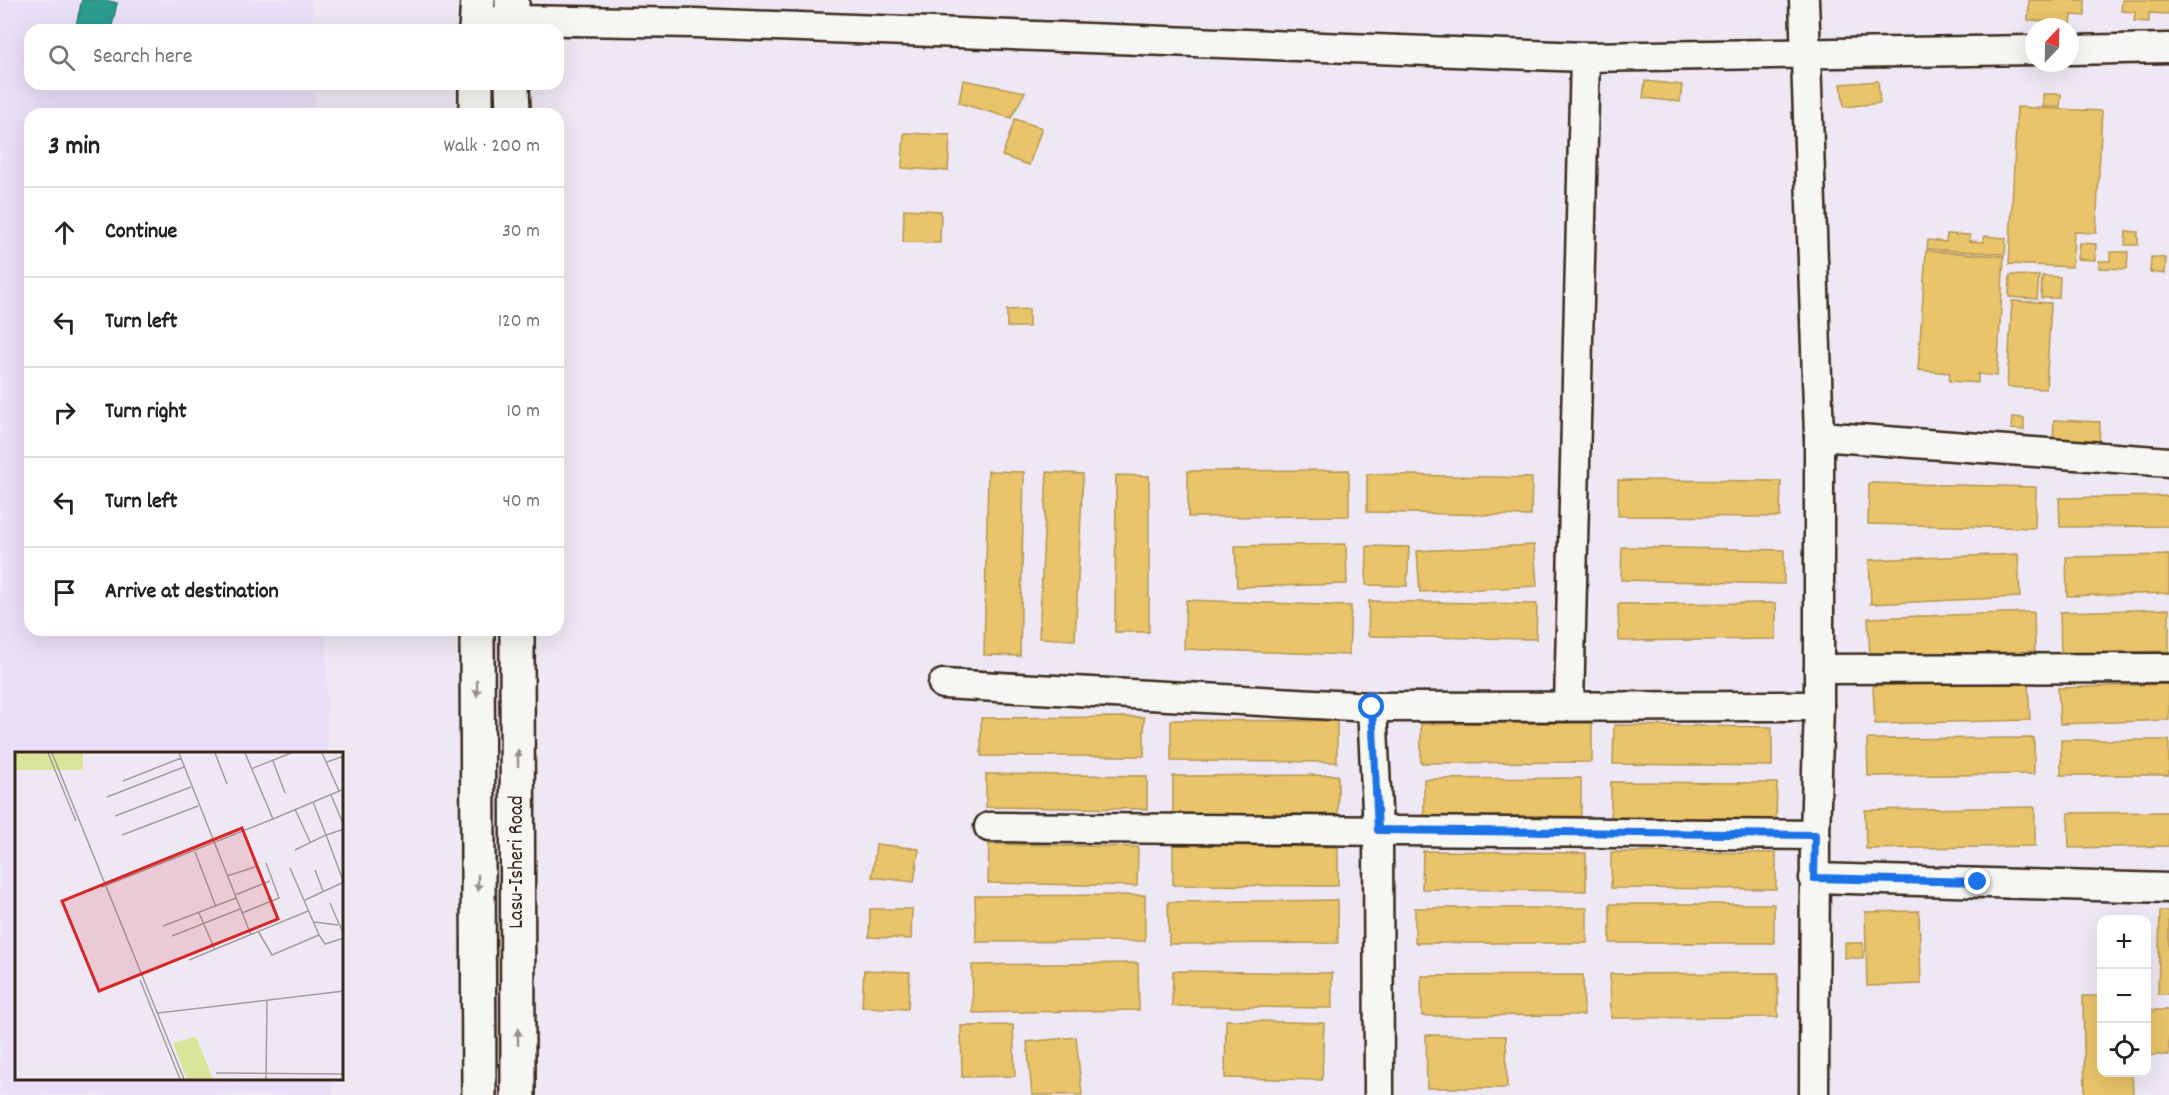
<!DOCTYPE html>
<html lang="en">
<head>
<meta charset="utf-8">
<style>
	body { margin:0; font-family:Dekko,sans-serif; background:#f6f6f6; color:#222 }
	.controls { position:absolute; right:18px; bottom:18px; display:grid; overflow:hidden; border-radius:12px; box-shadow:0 6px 24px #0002 }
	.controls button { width:54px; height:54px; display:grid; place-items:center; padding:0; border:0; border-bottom:2px solid #e0e0e0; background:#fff; color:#222; font:30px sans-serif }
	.compass { position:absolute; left:2025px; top:18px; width:54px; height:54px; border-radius:50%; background:#fff; box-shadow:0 6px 24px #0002; rotate:22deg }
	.stop { position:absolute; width:18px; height:18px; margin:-14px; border:4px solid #1a73e8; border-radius:50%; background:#fff }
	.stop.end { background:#1a73e8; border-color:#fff; box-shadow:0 2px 6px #0008 }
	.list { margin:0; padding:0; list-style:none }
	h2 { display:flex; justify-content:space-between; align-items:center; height:78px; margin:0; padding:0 24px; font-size:26px }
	h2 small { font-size:20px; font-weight:400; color:#767676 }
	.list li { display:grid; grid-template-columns:39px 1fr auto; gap:18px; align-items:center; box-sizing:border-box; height:90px; padding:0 24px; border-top:2px solid #e0e0e0 }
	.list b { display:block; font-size:22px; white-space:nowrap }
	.list em { font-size:20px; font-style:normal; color:#767676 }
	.icon { flex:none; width:33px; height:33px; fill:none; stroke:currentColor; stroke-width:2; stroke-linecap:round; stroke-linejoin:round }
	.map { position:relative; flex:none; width:2169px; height:1095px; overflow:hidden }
	.search { position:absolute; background:#fff; box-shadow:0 6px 24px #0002; left:24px; top:24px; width:540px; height:66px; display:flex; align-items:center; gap:15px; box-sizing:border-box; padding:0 21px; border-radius:18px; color:#767676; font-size:22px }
	.panel { position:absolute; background:#fff; box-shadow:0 6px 24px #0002; left:24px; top:108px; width:540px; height:528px; border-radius:18px }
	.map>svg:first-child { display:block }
	.built { fill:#e9dff6 }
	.homes { fill:#e9c46a; stroke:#b59653; stroke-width:1.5 }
	.schools { fill:#2a9d8f; stroke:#2f7a6d; stroke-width:1.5 }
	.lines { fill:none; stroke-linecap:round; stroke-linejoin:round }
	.minor-casing { stroke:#3b2a1e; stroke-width:33 }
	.major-casing { stroke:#3b2a1e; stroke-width:38 }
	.minor { stroke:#f6f6f2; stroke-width:28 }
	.major { stroke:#f6f6f2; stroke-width:33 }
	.oneway { fill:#989088 }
	.route { stroke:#1a73e8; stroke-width:8 }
	.labels { text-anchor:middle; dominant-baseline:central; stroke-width:6; stroke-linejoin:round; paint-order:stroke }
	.street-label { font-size:21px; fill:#3b2a1e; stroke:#f6f6f2 }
	.inset-road { fill:none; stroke:#a69c9e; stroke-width:1.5 }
	.view { fill:#d62828; fill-opacity:0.15; stroke:#d62828; stroke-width:3 }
	.inset-edge { fill:none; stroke:#3b2a1e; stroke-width:3 }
</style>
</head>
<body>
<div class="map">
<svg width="2169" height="1095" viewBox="0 0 2169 1095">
	<rect width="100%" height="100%" fill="#eee8f4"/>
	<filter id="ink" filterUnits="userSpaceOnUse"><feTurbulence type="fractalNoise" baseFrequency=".0167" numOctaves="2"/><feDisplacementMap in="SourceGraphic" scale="12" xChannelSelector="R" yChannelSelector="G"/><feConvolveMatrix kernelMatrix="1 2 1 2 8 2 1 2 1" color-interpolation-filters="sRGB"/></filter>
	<g filter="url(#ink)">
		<polygon class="built" points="0,0 312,0 313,30 30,30 30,84 314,84 315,114 30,114 30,630 326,630 328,753 16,753 16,1078 333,1079 333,1095 0,1095"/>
		<g class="homes">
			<polygon points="2029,0 2085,0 2085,16 2072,15 2071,26 2051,25 2051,21 2028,20"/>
			<polygon points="2122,0 2169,0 2169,14 2149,13 2149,22 2134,21 2135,12 2121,11"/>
			<polygon points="963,80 1025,92 1011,118 959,103"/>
			<polygon points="1645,81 1682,85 1680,102 1643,98"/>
			<polygon points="1878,81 1880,103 1844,107 1841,84"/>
			<polygon points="2043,94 2061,94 2060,107 2043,107"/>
			<polygon points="2017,107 2102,111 2096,233 2074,232 2072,267 2009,264"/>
			<polygon points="1015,119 1042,128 1029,165 1002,156"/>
			<polygon points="904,133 950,135 948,171 902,168"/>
			<polygon points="904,209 941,211 940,243 903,242"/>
			<polygon points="2126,231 2138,232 2138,245 2125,245"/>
			<polygon points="1947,234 1970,235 1969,241 1984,242 1984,236 2006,238 2005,254 1927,249 1928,240 1946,242"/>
			<polygon points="2079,243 2096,244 2095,260 2077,259"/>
			<polygon points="1926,251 2004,256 1997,376 1978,374 1978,383 1949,381 1950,373 1918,370"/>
			<polygon points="2110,252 2128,252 2127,269 2099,268 2099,261 2110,261"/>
			<polygon points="2151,257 2166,258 2165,274 2150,272"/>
			<polygon points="2010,275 2039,276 2037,299 2009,297"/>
			<polygon points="2042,276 2060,277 2059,298 2041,298"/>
			<polygon points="2012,301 2051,303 2046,389 2007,387"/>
			<polygon points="1029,309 1029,327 1007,327 1007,310"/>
			<polygon points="2012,417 2024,418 2024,430 2011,429"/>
			<polygon points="2054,420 2100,422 2099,444 2053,442"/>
			<polygon points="1349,470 1349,516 1188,517 1188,471"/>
			<polygon points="988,471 1024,472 1020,656 984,655"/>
			<polygon points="1047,472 1083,474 1075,640 1039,638"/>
			<polygon points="1367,474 1532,478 1531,516 1367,512"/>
			<polygon points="1116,475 1149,476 1149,632 1115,632"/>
			<polygon points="1618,480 1781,481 1780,517 1618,516"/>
			<polygon points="1869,483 2036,487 2035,528 1868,524"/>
			<polygon points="2169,496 2169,526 2060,527 2059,498"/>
			<polygon points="1346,544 1347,584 1237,587 1235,546"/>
			<polygon points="1534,545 1537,586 1420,592 1417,551"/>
			<polygon points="1367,546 1409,547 1407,586 1366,585"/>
			<polygon points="1622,547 1784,550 1784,584 1621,580"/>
			<polygon points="2018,554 2020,597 1871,604 1869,560"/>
			<polygon points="2169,555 2169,593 2067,596 2066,557"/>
			<polygon points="1186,600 1351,606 1349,655 1184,649"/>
			<polygon points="1369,601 1537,604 1536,639 1368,636"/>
			<polygon points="1776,603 1776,639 1619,641 1618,604"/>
			<polygon points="2169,609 2169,651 2061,654 2060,612"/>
			<polygon points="2034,612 2035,651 1870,657 1868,618"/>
			<polygon points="2028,681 2030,720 1875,724 1873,686"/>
			<polygon points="2169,684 2169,720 2060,724 2058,688"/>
			<polygon points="1144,717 1144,756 981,756 981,718"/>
			<polygon points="1171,720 1337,721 1337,762 1171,761"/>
			<polygon points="1592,723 1592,762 1421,763 1421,724"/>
			<polygon points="1614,725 1772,727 1772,766 1613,764"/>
			<polygon points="2034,738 2034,774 1868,776 1867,739"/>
			<rect x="2061" y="740" width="108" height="35"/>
			<polygon points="986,774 1147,776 1147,809 986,807"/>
			<polygon points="1338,775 1338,814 1173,815 1173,776"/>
			<polygon points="1581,778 1581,816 1424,816 1424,779"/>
			<polygon points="1611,782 1777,783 1776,819 1611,817"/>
			<polygon points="2035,807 2035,846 1866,849 1865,810"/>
			<polygon points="2169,812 2169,846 2069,848 2068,813"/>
			<polygon points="876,844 919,849 914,882 872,877"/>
			<polygon points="989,844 1138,847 1137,886 988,883"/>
			<polygon points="1173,845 1338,847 1338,886 1173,885"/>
			<polygon points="1423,851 1586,853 1586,891 1422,889"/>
			<polygon points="1611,852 1776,853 1776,889 1611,888"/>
			<polygon points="1145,895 1145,941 976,942 975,896"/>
			<polygon points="1338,900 1338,943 1169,944 1168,902"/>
			<rect x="1610" y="904" width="164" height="39"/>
			<rect x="1415" y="908" width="172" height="35"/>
			<polygon points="870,909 912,909 911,939 869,937"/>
			<polygon points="1919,911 1921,984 1867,986 1865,912"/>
			<polygon points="2160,911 2169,911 2169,994 2158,994"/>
			<rect x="1845" y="943" width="18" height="15"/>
			<polygon points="1138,963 1139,1010 973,1013 972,965"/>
			<polygon points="864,970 910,972 908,1009 862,1007"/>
			<polygon points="1173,971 1332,973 1332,1008 1172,1006"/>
			<polygon points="1778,973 1778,1017 1611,1018 1610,974"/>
			<polygon points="1583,975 1584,1015 1422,1016 1421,976"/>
			<polygon points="2083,996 2102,996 2102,1072 2132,1072 2133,1095 2085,1095"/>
			<rect x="2148" y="1010" width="21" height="45"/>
			<polygon points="1226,1020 1324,1023 1322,1080 1225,1078"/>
			<polygon points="1013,1025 1015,1076 962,1077 961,1026"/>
			<polygon points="1426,1035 1506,1036 1507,1088 1427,1088"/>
			<polygon points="1076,1037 1082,1095 1032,1095 1027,1042"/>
		</g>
		<polygon class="schools" points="82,0 105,0 117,3 111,30 75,30"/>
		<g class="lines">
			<defs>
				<g id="minor">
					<polyline points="1804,0 1819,436 1819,706 1815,835 1814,1095"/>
					<polyline points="476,23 512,20 695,23 1585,57 2034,50"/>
					<polyline points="2070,50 2169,48"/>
					<polyline points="1819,436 2169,462"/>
					<polyline points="1819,669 2169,668"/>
					<polyline points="943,684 1372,707 1819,706"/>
					<polyline points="1569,705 1585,57"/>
					<polyline points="1372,707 1378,830 1379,1095"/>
					<polyline points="989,827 1815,835"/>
					<polyline points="1814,878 2169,888"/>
				</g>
				<g id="major">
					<polyline points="512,0 512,30"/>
					<polyline points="476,30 478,0"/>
					<polyline points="476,84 476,114"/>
					<polyline points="512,84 513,114"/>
					<polyline points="477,630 479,1095"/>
					<polyline points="517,630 518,1095"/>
				</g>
			</defs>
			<use href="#minor" class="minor-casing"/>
			<use href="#major" class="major-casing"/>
			<use href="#minor" class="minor"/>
			<use href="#major" class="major"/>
		</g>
		<defs><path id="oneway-solid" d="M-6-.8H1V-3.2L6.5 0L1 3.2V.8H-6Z" transform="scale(1.5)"/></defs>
		<g class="oneway">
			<use href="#oneway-solid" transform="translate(477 688) rotate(90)"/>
			<use href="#oneway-solid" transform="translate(518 758) rotate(-90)"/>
			<use href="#oneway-solid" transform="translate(478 883) rotate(90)"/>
			<use href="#oneway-solid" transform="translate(518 1037) rotate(-90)"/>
		</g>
	</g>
	<g class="lines" filter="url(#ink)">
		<polyline class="route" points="1372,707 1378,830 1815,835 1814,878 1978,882"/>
	</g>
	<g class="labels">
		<g class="street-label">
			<text transform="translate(518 862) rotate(-90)">Lasu-Isheri Road</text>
		</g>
	</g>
	<g transform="translate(15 752)">
		<rect width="328" height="328" fill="#eee8f4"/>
		<path d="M0 1H68V18H0ZM180 285 182 287 198 327H172L158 291Z" fill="#d9e699"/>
		<path class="inset-road" d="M33 1 61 69M37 1 169 327M164 1 236 183M200 1 212 32M307 1 324 39M258 9 270 41M312 10 329 4M236 17 276 1M108 29 166 6M316 43 329 74M92 45 169 15M280 57 295 90M100 64 176 35M258 67 329 37M329 77 311 83 329 131M107 83 183 54M280 98 311 83 298 50M180 100 201 155M275 116 304 183M300 118 308 139M212 124 243 114M87 135 258 67 230 1M220 143 255 129M290 148 329 130M315 151 329 183M184 161 200 198M227 161 264 146 251 111M299 170 323 173M148 174 221 146M243 179 257 203 304 183 310 192 329 186M157 184 225 157M174 208 293 159M125 228 165 327M143 261 329 239M201 321 329 322M251 327 252 249"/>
		<path class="view" d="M227 76 263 167 84 239 47 149Z"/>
		<rect width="328" height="328" class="inset-edge"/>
	</g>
</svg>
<div class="controls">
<button>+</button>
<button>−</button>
<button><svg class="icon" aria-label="locate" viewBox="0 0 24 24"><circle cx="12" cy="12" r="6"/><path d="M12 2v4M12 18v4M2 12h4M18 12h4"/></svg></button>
</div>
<svg class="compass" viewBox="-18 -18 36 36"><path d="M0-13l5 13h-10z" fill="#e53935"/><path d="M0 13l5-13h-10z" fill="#767676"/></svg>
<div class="stop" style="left:1372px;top:707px"></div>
<div class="stop end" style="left:1978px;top:882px"></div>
<div class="search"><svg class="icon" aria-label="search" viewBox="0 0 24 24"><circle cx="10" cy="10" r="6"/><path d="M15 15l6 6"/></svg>Search here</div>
<section class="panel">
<h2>3 min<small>Walk · 200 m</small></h2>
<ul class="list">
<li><svg class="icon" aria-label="ahead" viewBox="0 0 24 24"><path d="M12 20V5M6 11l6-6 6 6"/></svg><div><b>Continue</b></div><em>30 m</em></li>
<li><svg class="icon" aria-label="left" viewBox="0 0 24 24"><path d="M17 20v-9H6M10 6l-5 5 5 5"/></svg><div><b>Turn left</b></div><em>120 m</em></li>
<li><svg class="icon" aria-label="right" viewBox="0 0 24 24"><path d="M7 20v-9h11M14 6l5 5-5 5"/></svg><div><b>Turn right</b></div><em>10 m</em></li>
<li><svg class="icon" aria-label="left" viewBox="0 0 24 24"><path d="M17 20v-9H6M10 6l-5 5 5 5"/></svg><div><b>Turn left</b></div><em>40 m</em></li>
<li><svg class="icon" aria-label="arrive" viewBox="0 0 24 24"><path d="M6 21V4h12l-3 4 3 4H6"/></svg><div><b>Arrive at destination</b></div></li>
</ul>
</section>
</div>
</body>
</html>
